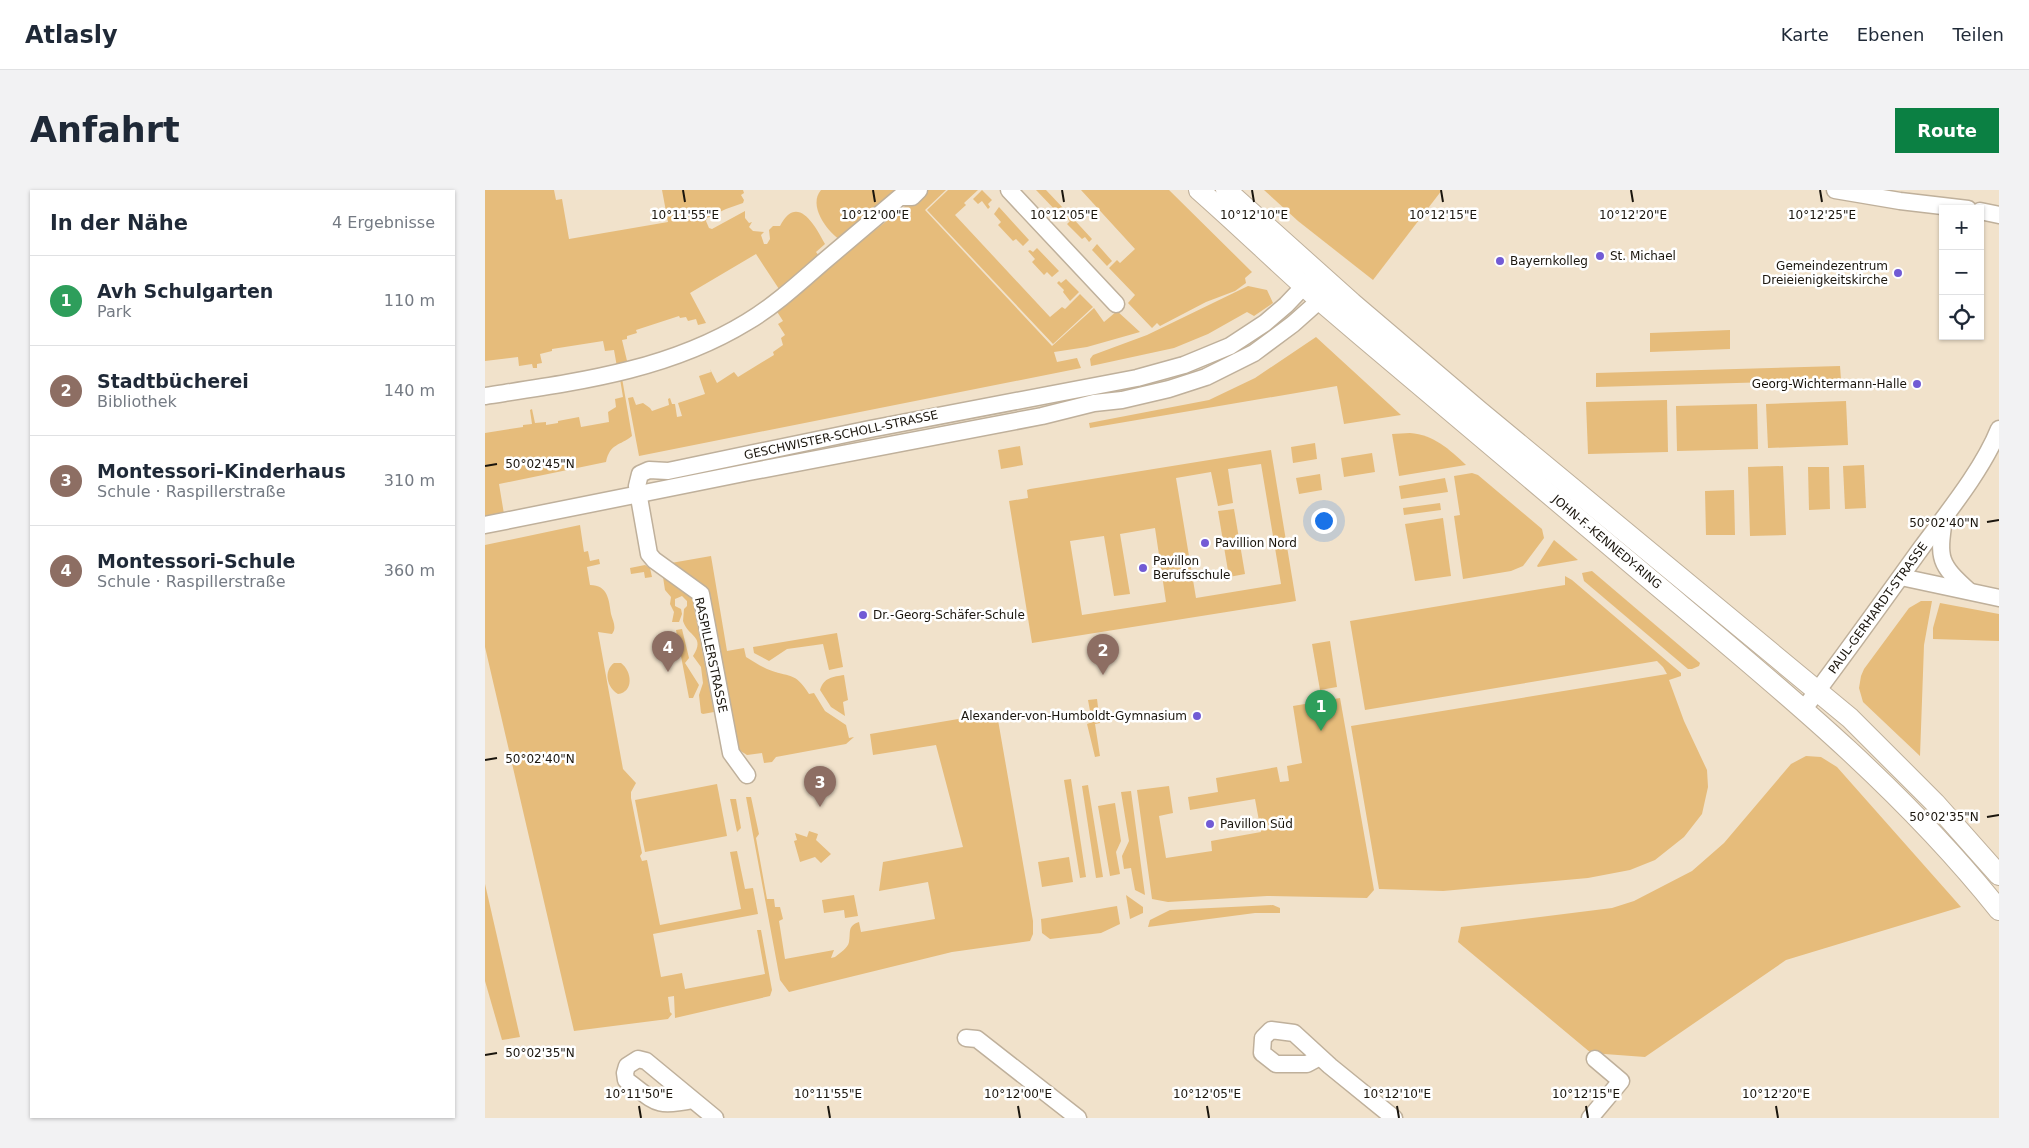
<!DOCTYPE html>
<html lang="de">
<head>
<meta charset="utf-8">
<style>
	body { margin:0; font-family:"DejaVu Sans",sans-serif; background:#f2f2f3; color:#1f2937 }
	.controls { position:absolute; right:15px; top:15px; display:grid; overflow:hidden; border-radius:0px; box-shadow:0 1px 4px #0004 }
	.controls button { width:45px; height:45px; display:grid; place-items:center; padding:0; border:0; border-bottom:1px solid #e0e1e3; background:#fff; color:#1f2937; font:25px sans-serif }
	.you { position:absolute; left:838px; top:330px; width:18px; height:18px; margin:-12px; border:4px solid #fff; border-radius:50%; background:#1a73e8; box-shadow:0 0 0 8px #1a73e833 }
	.badge { display:grid; place-items:center; width:32px; height:32px; border-radius:50%; background:#0b8043; color:#fff; font-size:16px; font-weight:700 }
	.pin { position:absolute; translate:-50% -41px; filter:drop-shadow(0 1px 2px #0008) }
	.pin::after { content:''; position:absolute; top:26px; width:18px; height:15px; background:inherit; clip-path:polygon(0 0,100% 0,50% 100%) }
	.list { margin:0; padding:0; list-style:none }
	h2 { display:flex; justify-content:space-between; align-items:center; height:65px; margin:0; padding:0 20px; font-size:21px }
	h2 small { font-size:16px; font-weight:400; color:#747a83 }
	.list li { display:grid; grid-template-columns:32px 1fr auto; gap:15px; align-items:center; box-sizing:border-box; height:90px; padding:0 20px; border-top:1px solid #e0e1e3 }
	.list b { display:block; font-size:19px; white-space:nowrap }
	.list p { margin:0; font-size:16px; white-space:nowrap; color:#747a83 }
	.list em { font-size:16px; font-style:normal; color:#747a83 }
	.icon { flex:none; width:28px; height:28px; fill:none; stroke:currentColor; stroke-width:2; stroke-linecap:round; stroke-linejoin:round }
	.map { position:relative; flex:none; width:1514px; height:928px; overflow:hidden; border-radius:0px }
	header { display:flex; align-items:center; gap:30px; box-sizing:border-box; height:70px; padding:0 25px; background:#fff; border-bottom:1px solid #e0e1e3 }
	header strong { font-size:24px }
	nav { display:flex; gap:28px; margin-inline-start:auto; font-size:18px }
	.intro { display:flex; align-items:center; justify-content:space-between; box-sizing:border-box; height:120px; padding:0 30px }
	h1 { margin:0; font-size:35px }
	.button { padding:12px 22px; border-radius:0px; background:#0b8043; color:#fff; font-size:18px; font-weight:700 }
	main { display:flex; gap:30px; padding:0 30px }
	aside { flex:1; background:#fff; border-radius:0px; box-shadow:0 1px 4px #0004 }
	.map>svg:first-child { display:block }
	.green { fill:#e6bc7b; fill-rule:evenodd }
	.lines { fill:none; stroke-linecap:round; stroke-linejoin:round }
	.minor-casing { stroke:#bfb09b; stroke-width:19 }
	.major-casing { stroke:#bfb09b; stroke-width:22 }
	.minor { stroke:#fff; stroke-width:16 }
	.major { stroke:#fff; stroke-width:20 }
	.ticks { fill:none; stroke:#1a150d; stroke-width:2 }
	.poi-dot { fill:#725bd5; stroke:#fff; stroke-width:2 }
	.labels { text-anchor:middle; dominant-baseline:central; stroke-width:5; stroke-linejoin:round; paint-order:stroke }
	.poi-label { font-size:12px; fill:#1a150d; stroke:#fff; text-anchor:start }
	.street-label { font-size:12px; fill:#1a150d; stroke:#fff }
	.ticks-label { font-size:12px; text-anchor:middle; fill:#1a150d; stroke:#fff; stroke-width:5; stroke-linejoin:round; paint-order:stroke }
</style>
</head>
<body>
<header>
<strong>Atlasly</strong>
<nav><a>Karte</a><a>Ebenen</a><a>Teilen</a></nav>
</header>
<div class="intro"><h1>Anfahrt</h1><a class="button">Route</a></div>
<main>
<aside>
<h2>In der Nähe<small>4 Ergebnisse</small></h2>
<ul class="list">
<li><span class="badge" style="background:#2e9e5b">1</span><div><b>Avh Schulgarten</b><p>Park</p></div><em>110 m</em></li>
<li><span class="badge" style="background:#8d6e63">2</span><div><b>Stadtbücherei</b><p>Bibliothek</p></div><em>140 m</em></li>
<li><span class="badge" style="background:#8d6e63">3</span><div><b>Montessori-Kinderhaus</b><p>Schule · Raspillerstraße</p></div><em>310 m</em></li>
<li><span class="badge" style="background:#8d6e63">4</span><div><b>Montessori-Schule</b><p>Schule · Raspillerstraße</p></div><em>360 m</em></li>
</ul>
</aside>
<div class="map">
<svg width="1514" height="928" viewBox="0 0 1514 928">
	<rect width="100%" height="100%" fill="#f1e2cb"/>
	<g class="green">
		<path d="M0 0H69L71 10 77 9 84 49 183 32 177 0H258L259 3 256 5 259 10 258 13 241 19 222 28 221 31 224 38 227 39 260 21V28L264 33 267 32 264 37 268 41 279 42 276 45 279 54H282L285 49 284 40 288 36H295C312 3 330 35 340 54L331 62 334 66 294 99 271 64 205 103 221 133 213 135 211 129 203 131 201 127 195 128 194 126 151 140 152 143 142 146V149L137 150 143 175 132 177 129 160 120 161 118 151 67 159V161L55 164 57 173 52 174V178H48L47 174 34 176 33 167 0 171Z"/>
		<path d="M336 0H409L405 7 354 49C341 40 323 15 336 0Z"/>
		<polygon points="440,0 461,0 440,20 567,156 609,118 619,132 632,121 655,142 602,157 569,162 572,172 592,168 596,178 154,266 143,208 148,207 151,215 158,213 165,218 167,221 184,215 183,209 185,208 187,214 190,214 192,227 197,226 193,213 220,204 214,186 226,182 225,179 232,193 249,182 253,187 289,165 288,162 298,155 296,148 300,145 293,134 298,131 291,120"/>
		<polygon points="463,0 493,0 479,13 481,15 470,25 565,127 577,117 580,119 595,104 608,117 568,154 442,20"/>
		<polygon points="497,0 507,10 503,14 505,17 503,19 497,11 493,14 488,9"/>
		<polygon points="551,0 561,0 578,18 573,23"/>
		<polygon points="596,0 684,0 767,82 760,88 761,93 750,101 721,112 675,136 672,133 667,138 643,113 650,105 624,78 632,70 635,73 650,59"/>
		<polygon points="779,0 957,0 888,90 813,31"/>
		<polygon points="514,17 544,50 538,56 531,49 528,51 513,35 516,32 509,24"/>
		<polygon points="583,23 607,49 604,52 600,47 597,49 582,34 585,31 580,26"/>
		<polygon points="612,54 627,71 622,76 607,60"/>
		<polygon points="552,58 574,81 567,87 562,82 559,85 547,72 550,69 543,61 545,60 548,62"/>
		<polygon points="581,89 594,102 585,111 578,102 579,100 572,93 574,91 576,93"/>
		<polygon points="763,96 782,100 788,113 769,126 762,122 723,144 689,158 606,176 605,169 608,165 662,145"/>
		<polygon points="1245,140 1245,159 1165,162 1165,143"/>
		<polygon points="831,147 916,225 859,234 852,196 605,238 604,233 724,210 770,188"/>
		<polygon points="1355,176 1356,190 1111,197 1111,183"/>
		<path d="M137 188 147 246C135 256 125 253 121 272L14 294 19 324 0 327V243L38 237V235L47 234 45 220 47 219 50 233 61 232V235L73 233V231L94 227 96 237 124 232 123 222 131 217 130 209 138 207 135 189Z"/>
		<polygon points="1182,210 1183,262 1103,264 1101,212"/>
		<polygon points="1361,211 1363,255 1283,258 1281,214"/>
		<polygon points="1272,214 1273,259 1192,261 1191,216"/>
		<path d="M925 243C949 245 964 259 981 275L914 286 907 244Z"/>
		<polygon points="830,253 832,269 808,273 806,257"/>
		<polygon points="535,256 538,275 516,279 513,260"/>
		<path d="M786 260 811 411 547 453 524 311 543 308 542 300 545 299ZM776 274 796 394 711 408 691 288 726 282 733 316 748 313 743 279ZM670 338 681 412 597 425 585 351 619 346 629 406 645 404 635 344Z"/>
		<polygon points="887,263 890,282 859,287 856,268"/>
		<polygon points="1379,275 1381,318 1360,319 1358,276"/>
		<polygon points="1298,276 1301,345 1265,346 1263,277"/>
		<polygon points="1323,277 1344,277 1345,319 1324,320"/>
		<polygon points="987,283 993,285 1057,339 1059,348 1038,376 1026,381 978,389 969,326 975,325 969,286"/>
		<polygon points="835,284 837,300 814,304 811,288"/>
		<polygon points="960,288 963,302 916,309 914,296"/>
		<polygon points="1249,300 1250,345 1221,345 1220,301"/>
		<polygon points="955,313 956,320 919,325 918,318"/>
		<polygon points="749,319 760,384 744,387 733,321"/>
		<polygon points="958,328 966,386 930,391 920,334"/>
		<path d="M95 335 99 362 103 361 105 371 114 369 115 374 102 377 105 395C123 395 124 410 126 424 128 431 132 438 127 444L113 442 138 579 151 593 146 602V608L157 663 155 666 157 671 162 670 175 735 256 719 245 662 252 661 260 699 268 698 273 724 168 744 176 787 197 783 200 799 280 784 272 740H276L287 800 285 806 190 828 189 806 183 807 185 822 187 824 183 829 89 841 0 457V355Z"/>
		<polygon points="1069,350 1093,370 1053,377 1052,376"/>
		<path d="M226 366 242 461 259 458 261 467C268 471 275 476 282 479 304 488 310 481 324 504L329 503 340 521 361 535 364 548 369 547 361 554 291 567 287 572 279 573 277 563 262 565 254 560 224 400 220 396 186 373Z"/>
		<polygon points="160,375 165,378 167,387 160,388 159,382 146,384 145,378"/>
		<polygon points="1107,381 1215,473 1214,476 1207,479 1203,479 1099,391 1097,383"/>
		<polygon points="1080,386 1087,390 1196,483 1196,486 1184,490 1199,531 1222,580 1223,597 1217,624 1199,647 1170,670 1145,680 1103,688 958,701 894,699 866,536 1182,484 1178,477 1172,471 880,520 865,431 1080,395"/>
		<path d="M178 387 207 407 229 522 218 524 216 523 214 505 218 493 216 477 208 466C221 446 203 447 198 431L199 419 202 416V411L197 406 190 409V416L196 419 197 424 194 432H187L189 422 185 414 186 407 180 400Z"/>
		<polygon points="1436,411 1447,411 1439,455 1435,566 1378,512 1374,498 1376,486 1379,479 1424,418"/>
		<polygon points="1455,413 1514,424 1514,451 1448,449 1448,438"/>
		<polygon points="197,439 204,468 200,473 214,495 208,508 204,508 191,440"/>
		<polygon points="352,443 358,477 344,480 338,454 302,459 284,471 269,463 268,457"/>
		<polygon points="845,451 852,497 835,500 827,454"/>
		<path d="M129 473H136C147 481 149 502 133 504 122 498 118 481 129 473Z"/>
		<path d="M359 485 363 510 358 512 360 526 346 517 335 500C339 487 348 487 359 485Z"/>
		<polygon points="855,508 889,700 882,708 782,706 683,712 667,709 652,600 684,596 688,623 674,626 681,668 727,661 726,651 776,642 770,609 705,620 703,607 733,602 731,588 792,577 795,592 804,591 802,576 817,573 808,516"/>
		<polygon points="612,509 615,533 610,534 615,566 610,567 602,534 607,532 603,510"/>
		<path d="M485 527 513 530 548 731V744L545 751 467 762 304 802 295 790 261 607H266L274 644 271 648 282 709H289L290 717H295L298 729 294 731 300 769 349 760 346 768 350 767C355 763 363 758 364 752 366 742 362 736 374 732L376 742 450 729 443 692 394 701 398 672 478 657 451 555 388 565 385 544Z"/>
		<polygon points="1321,566 1336,567 1352,577 1476,717 1301,770 1160,867 1106,863 973,752 976,737 1127,718 1149,711 1207,681 1239,653 1306,574"/>
		<polygon points="586,589 601,687 595,688 579,590"/>
		<polygon points="232,594 242,646 160,662 150,610"/>
		<polygon points="603,595 618,687 611,688 597,596"/>
		<polygon points="646,601 660,705 650,700 646,678 639,679 637,666 644,651 636,602"/>
		<polygon points="245,609 251,609 256,638 252,642"/>
		<polygon points="630,613 636,651 631,662 635,684 625,686 613,616"/>
		<polygon points="324,641 333,644 331,650 346,664 336,673 330,667 315,672 309,651 312,650 310,643 322,647"/>
		<polygon points="584,667 588,692 557,697 553,672"/>
		<polygon points="0,694 35,847 17,850 0,791"/>
		<polygon points="369,705 373,726 360,728 359,720 339,723 337,710"/>
		<polygon points="641,705 658,717 658,723 645,729"/>
		<polygon points="788,715 795,718 795,723 770,723 663,737 665,730 685,720"/>
		<polygon points="632,716 635,734 616,743 565,749 557,743 556,729"/>
	</g>
	<g class="lines">
		<defs>
			<g id="minor">
				<polyline points="524,0 631,114"/>
				<polyline points="1350,0 1415,11 1483,19"/>
				<polyline points="1495,21 1514,25"/>
				<path d="M0 206C91 192 182 181 262 132 289 116 313 94 337 73 363 51 389 29 415 7H427L434 0"/>
				<path d="M1459 329C1453 369 1454 374 1484 401"/>
				<polyline points="0,335 264,282 557,226 609,213 637,210 684,199 721,187 769,163 808,134 835,110 837,100"/>
				<polyline points="1416,387 1514,408"/>
				<path d="M1318 520C1359 466 1398 411 1437 357 1463 322 1498 279 1514 239"/>
				<polyline points="262,585 246,563 216,404 169,370 164,364 152,296 155,284 164,280 183,281 385,239 652,188 699,175 745,156 780,133 801,115 820,95 830,91"/>
				<polyline points="481,848 492,849 593,928"/>
				<polyline points="835,867 822,874 791,874 777,863 778,848 786,840 809,843 845,876 909,928"/>
				<path d="M208 910C169 918 171 912 141 890L140 883 142 876 153 869 161 871 230 928"/>
				<polyline points="1105,928 1136,891 1110,869"/>
			</g>
			<g id="major">
				<path d="M714 0C756 37 796 76 838 113 941 201 1045 288 1148 375 1276 483 1409 588 1514 720"/>
				<polyline points="741,0 867,113 994,221 1365,528 1450,613 1514,685"/>
			</g>
		</defs>
		<use href="#minor" class="minor-casing"/>
		<use href="#major" class="major-casing"/>
		<use href="#minor" class="minor"/>
		<use href="#major" class="major"/>
	</g>
	<path class="ticks" d="M198 0 200 12M388 0 390 12M577 0 579 12M767 0 769 12M956 0 958 12M1146 0 1148 12M1335 0 1337 12M0 276 12 274M1502 332 1514 330M0 570 12 568M1502 627 1514 625M0 865 12 863M154 916 156 928M343 916 345 928M533 916 535 928M722 916 724 928M912 916 914 928M1101 916 1103 928M1291 916 1293 928"/>
	<g class="poi-dot">
		<circle cx="1115" cy="66" r="5"/>
		<circle cx="1015" cy="71" r="5"/>
		<circle cx="1413" cy="83" r="5"/>
		<circle cx="1432" cy="194" r="5"/>
		<circle cx="720" cy="353" r="5"/>
		<circle cx="658" cy="378" r="5"/>
		<circle cx="378" cy="425" r="5"/>
		<circle cx="712" cy="526" r="5"/>
		<circle cx="725" cy="634" r="5"/>
	</g>
	<g class="labels">
		<g class="poi-label">
			<text x="1125" y="66">St. Michael</text>
			<text x="1025" y="71">Bayernkolleg</text>
			<text x="1403" y="76" text-anchor="end">Gemeindezentrum<tspan x="1403" dy="14">Dreieienigkeitskirche</tspan></text>
			<text x="1422" y="194" text-anchor="end">Georg-Wichtermann-Halle</text>
			<text x="730" y="353">Pavillion Nord</text>
			<text x="668" y="371">Pavillon<tspan x="668" dy="14">Berufsschule</tspan></text>
			<text x="388" y="425">Dr.-Georg-Schäfer-Schule</text>
			<text x="702" y="526" text-anchor="end">Alexander-von-Humboldt-Gymnasium</text>
			<text x="735" y="634">Pavillon Süd</text>
		</g>
		<g class="street-label">
			<text transform="translate(356 245) rotate(-12)">GESCHWISTER-SCHOLL-STRASSE</text>
			<text transform="translate(1122 352) rotate(40)">JOHN-F.-KENNEDY-RING</text>
			<text transform="translate(1393 418) rotate(-54)">PAUL-GERHARDT-STRASSE</text>
			<text transform="translate(226 465) rotate(78)">RASPILLERSTRASSE</text>
		</g>
	</g>
	<g class="ticks-label">
		<text x="200" y="29">10°11'55"E</text>
		<text x="390" y="29">10°12'00"E</text>
		<text x="579" y="29">10°12'05"E</text>
		<text x="769" y="29">10°12'10"E</text>
		<text x="958" y="29">10°12'15"E</text>
		<text x="1148" y="29">10°12'20"E</text>
		<text x="1337" y="29">10°12'25"E</text>
		<text x="55" y="278">50°02'45"N</text>
		<text x="1459" y="337">50°02'40"N</text>
		<text x="55" y="573">50°02'40"N</text>
		<text x="1459" y="631">50°02'35"N</text>
		<text x="55" y="867">50°02'35"N</text>
		<text x="154" y="908">10°11'50"E</text>
		<text x="343" y="908">10°11'55"E</text>
		<text x="533" y="908">10°12'00"E</text>
		<text x="722" y="908">10°12'05"E</text>
		<text x="912" y="908">10°12'10"E</text>
		<text x="1101" y="908">10°12'15"E</text>
		<text x="1291" y="908">10°12'20"E</text>
	</g>
</svg>
<div class="controls">
<button>+</button>
<button>−</button>
<button><svg class="icon" aria-label="locate" viewBox="0 0 24 24"><circle cx="12" cy="12" r="6"/><path d="M12 2v4M12 18v4M2 12h4M18 12h4"/></svg></button>
</div>
<div class="you"></div>
<div class="pin badge" style="left:836px;top:541px;background:#2e9e5b">1</div>
<div class="pin badge" style="left:618px;top:485px;background:#8d6e63">2</div>
<div class="pin badge" style="left:335px;top:617px;background:#8d6e63">3</div>
<div class="pin badge" style="left:183px;top:482px;background:#8d6e63">4</div>
</div>
</main>
</body>
</html>
